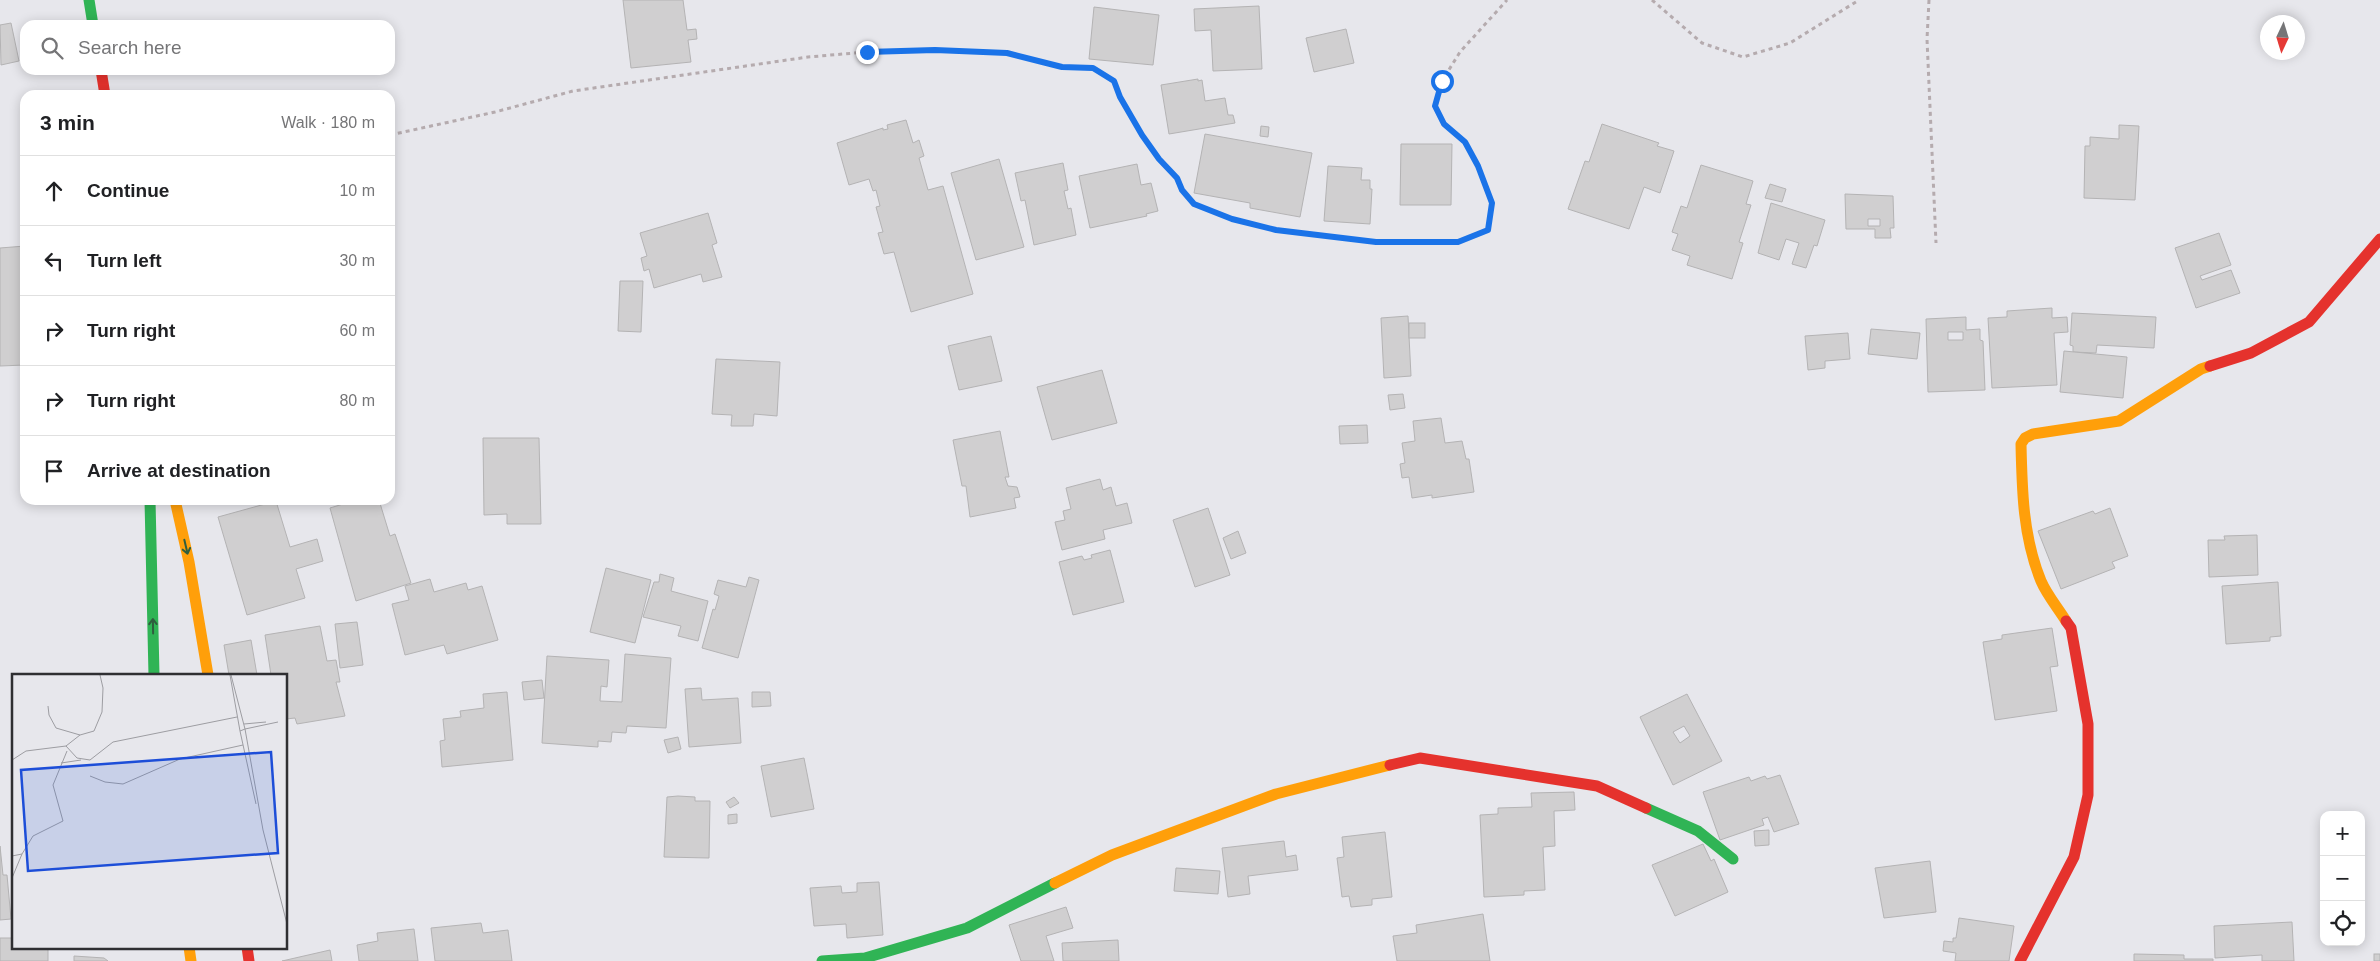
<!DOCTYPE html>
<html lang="en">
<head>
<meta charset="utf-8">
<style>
	body { margin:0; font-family:Helvetica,sans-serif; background:#f6f6f6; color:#202124 }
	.controls { position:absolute; right:15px; bottom:15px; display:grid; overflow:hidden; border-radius:10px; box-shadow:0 2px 12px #0003 }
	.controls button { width:45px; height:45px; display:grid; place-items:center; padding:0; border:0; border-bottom:1px solid #e0e0e0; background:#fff; color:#202124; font:25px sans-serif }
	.compass { position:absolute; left:2260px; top:15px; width:45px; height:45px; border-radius:50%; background:#fff; box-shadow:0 2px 12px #0003; rotate:184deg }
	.stop { position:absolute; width:15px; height:15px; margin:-11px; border:4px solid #1a73e8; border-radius:50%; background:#fff }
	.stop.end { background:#1a73e8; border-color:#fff; box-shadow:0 1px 5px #0008 }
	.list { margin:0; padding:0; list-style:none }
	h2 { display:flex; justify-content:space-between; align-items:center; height:65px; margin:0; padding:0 20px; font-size:21px }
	h2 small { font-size:16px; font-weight:400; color:#757577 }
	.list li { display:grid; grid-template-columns:32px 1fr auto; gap:15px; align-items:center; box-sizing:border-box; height:70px; padding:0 20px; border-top:1px solid #e0e0e0 }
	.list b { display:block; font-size:19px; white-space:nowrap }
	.list em { font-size:16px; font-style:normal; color:#757577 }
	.icon { flex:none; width:28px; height:28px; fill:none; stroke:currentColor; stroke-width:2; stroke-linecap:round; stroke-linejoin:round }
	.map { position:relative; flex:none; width:2380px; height:961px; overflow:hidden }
	.search { position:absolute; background:#fff; box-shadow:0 2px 12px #0003; left:20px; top:20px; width:375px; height:55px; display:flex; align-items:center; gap:12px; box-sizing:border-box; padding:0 18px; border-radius:15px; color:#757577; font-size:19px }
	.panel { position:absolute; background:#fff; box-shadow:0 2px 12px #0003; left:20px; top:90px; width:375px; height:415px; border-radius:15px }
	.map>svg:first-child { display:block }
	.building { fill:#d0cfd0; stroke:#b4b3b4; fill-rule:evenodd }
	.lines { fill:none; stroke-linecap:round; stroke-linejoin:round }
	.path { stroke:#b5abae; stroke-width:3; stroke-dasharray:4 4; stroke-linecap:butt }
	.fast { stroke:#30b455; stroke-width:11 }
	.slow { stroke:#ff9f0a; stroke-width:11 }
	.jam { stroke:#e5322d; stroke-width:11 }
	.oneway { stroke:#2f5e3e }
	.route { stroke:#1a73e8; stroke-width:6 }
	.inset-road { fill:none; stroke:#9d9da2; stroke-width:1 }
	.view { fill:#1d4ed8; fill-opacity:0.15; stroke:#1d4ed8; stroke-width:2.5 }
	.inset-edge { fill:none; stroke:#2f2f32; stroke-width:2.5 }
</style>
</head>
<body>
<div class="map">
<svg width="2380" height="961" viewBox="0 0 2380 961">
	<rect width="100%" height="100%" fill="#e7e7ec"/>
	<g class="building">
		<polygon points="623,0 683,0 687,30 696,29 697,39 688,40 691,62 631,68"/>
		<polygon points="1259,6 1262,69 1213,71 1211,30 1195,31 1194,9"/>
		<polygon points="1094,7 1159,15 1153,65 1089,59"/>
		<polygon points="11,23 19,61 1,65 0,25"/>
		<polygon points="1346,29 1354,63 1314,72 1306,38"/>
		<polygon points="1198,79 1198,81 1202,80 1205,101 1225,98 1228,115 1233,115 1235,123 1169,134 1161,85"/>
		<polygon points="906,120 913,143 919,140 924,156 919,158 928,190 943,186 973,294 911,312 894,252 884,254 878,233 883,232 876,207 880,206 876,190 873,191 869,179 849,185 837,143 883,128 883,130 888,129 887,125"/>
		<polygon points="1602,124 1659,143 1657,146 1674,151 1660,193 1644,187 1629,229 1568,209 1585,161 1589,162"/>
		<polygon points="2119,125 2139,126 2135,200 2084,198 2085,146 2090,146 2090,137 2119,139"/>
		<polygon points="1261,126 1269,127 1268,137 1260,136"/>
		<polygon points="1205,134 1312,153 1300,217 1250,208 1250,203 1194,193"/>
		<polygon points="1401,144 1452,144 1451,205 1400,205"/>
		<polygon points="999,159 1024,247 976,260 951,173"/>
		<polygon points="1063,163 1068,190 1064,191 1068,209 1071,208 1076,235 1034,245 1025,200 1021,201 1015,173"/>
		<polygon points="1137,164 1141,185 1151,183 1158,211 1146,214 1147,216 1090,228 1079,176"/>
		<polygon points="1701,165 1753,181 1746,204 1751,205 1739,242 1743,243 1732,279 1687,265 1690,256 1672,250 1678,234 1672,232 1681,206 1687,208"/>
		<polygon points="1328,166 1362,168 1361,180 1370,180 1370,189 1372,189 1370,224 1324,221"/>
		<polygon points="1770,184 1786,189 1782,202 1765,198"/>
		<path d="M1845 194 1893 196 1894 228H1890L1891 238H1875V229H1846ZM1868 219H1880V226H1868Z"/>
		<polygon points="1771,203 1825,220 1817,246 1814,245 1806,268 1792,264 1799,243 1786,239 1779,260 1758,253"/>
		<polygon points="708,213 717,243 712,245 722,277 703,282 701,274 654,288 649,269 644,271 641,258 647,256 640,233"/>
		<polygon points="2219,233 2231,265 2200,276 2202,280 2231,270 2240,293 2196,308 2175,248"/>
		<polygon points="25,246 25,365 0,366 0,248"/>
		<polygon points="620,281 643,281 641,332 618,331"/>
		<polygon points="2052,308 2052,318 2067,317 2068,332 2054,333 2057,385 1992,388 1988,318 2007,317 2007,311"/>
		<polygon points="2072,313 2156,317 2154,348 2097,345 2096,353 2073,352 2073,346 2070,345"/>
		<polygon points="1408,316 1411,376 1384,378 1381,318"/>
		<path d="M1966 317V330L1980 329V340L1983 341 1985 390 1928 392 1926 319ZM1948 332H1963V340H1948Z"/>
		<rect x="1409" y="323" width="16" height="15"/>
		<polygon points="1871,329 1920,333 1917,359 1868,354"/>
		<polygon points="1848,333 1850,359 1825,361 1825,368 1808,370 1805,336"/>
		<polygon points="991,336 1002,381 959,390 948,346"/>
		<polygon points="2064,351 2127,357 2123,398 2060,392"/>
		<polygon points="716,359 780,362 777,416 754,414 753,426 731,426 732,415 712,414"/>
		<polygon points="1102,370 1117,423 1052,440 1037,387"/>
		<polygon points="1403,394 1405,408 1390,410 1388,395"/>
		<polygon points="1441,418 1445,443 1462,441 1466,459 1469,459 1474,492 1432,498 1432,495 1412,498 1409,477 1402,478 1400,464 1405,463 1402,443 1415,441 1413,421"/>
		<polygon points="1367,425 1368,443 1340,444 1339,426"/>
		<polygon points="1000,431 1009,477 1005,477 1008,486 1017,487 1020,497 1014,498 1016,508 970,517 966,486 962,486 953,440"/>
		<polygon points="483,438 539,438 541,524 507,524 507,514 484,515"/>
		<polygon points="1100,479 1103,490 1111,487 1116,506 1127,503 1132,523 1103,530 1105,539 1062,550 1055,522 1065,520 1063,511 1071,509 1066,488"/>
		<polygon points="356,500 379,500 390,536 395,534 411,583 356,601 330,508"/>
		<polygon points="276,501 290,547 317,539 323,561 296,569 305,598 247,615 218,517"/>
		<polygon points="1208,508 1230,575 1195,587 1173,520"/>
		<polygon points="2110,508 2128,556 2112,562 2115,568 2061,589 2038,531 2093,511 2095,514"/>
		<polygon points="1238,531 1246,553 1231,559 1223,538"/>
		<polygon points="2257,535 2258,575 2209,577 2208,540 2225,540 2224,536"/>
		<polygon points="1110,550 1124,602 1073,615 1059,562 1082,556 1084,560 1092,558 1091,555"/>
		<polygon points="606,568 651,580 635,643 590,632"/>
		<polygon points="660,574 674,578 671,591 708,601 698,641 678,636 681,626 643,617 654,582 659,582"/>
		<polygon points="749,577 759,580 738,658 702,648 713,609 715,610 719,596 714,594 718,580 746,587"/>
		<polygon points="430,579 434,592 466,583 468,590 482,586 498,640 447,654 444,645 405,655 392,604 409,600 405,586"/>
		<polygon points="2278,582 2281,636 2270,637 2270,641 2226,644 2222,586"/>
		<polygon points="357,622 363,665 340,668 335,624"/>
		<polygon points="320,626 327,661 336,660 340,682 336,682 345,716 297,724 295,718 286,719 286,675 271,675 265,635"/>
		<polygon points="2052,628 2058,666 2050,667 2057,711 1995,720 1983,642 2002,639 2002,635"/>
		<polygon points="251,640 257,675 229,675 224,645"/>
		<polygon points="625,654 671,658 666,728 627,726 626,733 612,732 611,742 598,741 598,747 542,743 547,656 609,660 607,687 601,686 600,701 622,702"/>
		<polygon points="542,680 544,698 524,700 522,682"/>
		<polygon points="701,688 702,700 738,698 741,743 689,747 685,689"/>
		<polygon points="507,692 513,760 442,767 440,741 445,740 443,719 461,717 460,711 484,708 483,694"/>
		<polygon points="752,692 770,692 771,706 752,707"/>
		<path d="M1687 694 1722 761 1673 785 1640 717ZM1684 726 1690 736 1680 743 1673 732Z"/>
		<polygon points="678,737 681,749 668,753 664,740"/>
		<polygon points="804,758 814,809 771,817 761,766"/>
		<polygon points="1780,775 1799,824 1774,832 1768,817 1762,819 1764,825 1720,840 1703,792 1749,777 1751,781 1765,776 1767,779"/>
		<polygon points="1574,792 1575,810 1554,811 1555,846 1543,847 1545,890 1524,891 1524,895 1484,897 1480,815 1498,814 1498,808 1532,807 1531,793"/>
		<polygon points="678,796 695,797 695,801 710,801 709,858 664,857 667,797"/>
		<polygon points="734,797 739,803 730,808 726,802"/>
		<polygon points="737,814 737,823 728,824 728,815"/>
		<polygon points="1769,830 1769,845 1755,846 1754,831"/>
		<polygon points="1385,832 1392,897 1372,899 1372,905 1351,907 1349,896 1342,897 1337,858 1344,857 1342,837"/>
		<polygon points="1284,841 1286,857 1296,855 1298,870 1248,876 1250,894 1228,897 1222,848"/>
		<polygon points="1703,844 1711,861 1714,859 1728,892 1675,916 1652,865"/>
		<polygon points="0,846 3,875 7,875 11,919 0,920"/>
		<polygon points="1930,861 1936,912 1884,918 1875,868"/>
		<polygon points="1176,868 1220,871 1218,894 1174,891"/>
		<polygon points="879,882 883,935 847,938 846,924 814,926 810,888 841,886 842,893 857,892 857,883"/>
		<polygon points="1066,907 1073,928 1046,936 1054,961 1021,961 1009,925"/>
		<polygon points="1483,914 1490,961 1397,961 1393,936 1417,933 1416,925"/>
		<polygon points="1959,918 2014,926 2009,961 1955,961 1956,953 1943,951 1944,941 1953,942 1953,938 1956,938"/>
		<polygon points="2292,922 2294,961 2262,961 2262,955 2215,958 2214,926"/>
		<polygon points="481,923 483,933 508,930 512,961 435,961 431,928"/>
		<polygon points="414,929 418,961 359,961 357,945 378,941 377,933"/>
		<polygon points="0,938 14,938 14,947 48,947 48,961 0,961"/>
		<polygon points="1118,940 1119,961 1063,961 1062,943"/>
		<polygon points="330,950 332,961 282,961"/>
		<polygon points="2134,954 2184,955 2184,959 2213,959 2213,961 2134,961"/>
		<rect x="2374" y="954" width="6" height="7"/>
		<polygon points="74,956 104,958 108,961 74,961"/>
	</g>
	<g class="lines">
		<g class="path">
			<polyline points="1652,0 1702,43 1743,57 1790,43 1859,0"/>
			<polyline points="1929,0 1927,39 1936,243"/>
			<polyline points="390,135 495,112 573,91 808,57 867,52 935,50 1007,53 1063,67 1093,68 1114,81 1120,97 1142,135 1159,159 1177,179 1182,190 1194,204 1231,219 1276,230 1376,242 1458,242 1488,230 1492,203 1478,166 1465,142 1444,124 1435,107 1442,81 1460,52 1507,0"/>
		</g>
		<g class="fast">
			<polyline points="89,0 93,25"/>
			<polyline points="150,500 154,675"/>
			<polyline points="1646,808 1698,831 1733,859"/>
			<polyline points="822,961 865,958 967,928 1055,883"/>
		</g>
		<g class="slow">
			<polyline points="175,500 189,562 208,675"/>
			<path d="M2066 621C2058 608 2047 595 2041 581 2023 537 2022 491 2021 444L2025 438 2033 434 2119 421 2201 369 2210 366"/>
			<polyline points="1055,883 1112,855 1276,794 1390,765"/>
			<polyline points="189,947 191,961"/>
		</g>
		<g class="jam">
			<polyline points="101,70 105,95"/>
			<polyline points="2210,366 2251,353 2309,322 2380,239"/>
			<polyline points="1390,765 1420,758 1597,786 1646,808"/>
			<polyline points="247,947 249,961"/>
			<polyline points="2020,961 2074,857 2088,795 2088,724 2071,628 2066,621"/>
		</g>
	</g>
	<defs><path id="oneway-shaft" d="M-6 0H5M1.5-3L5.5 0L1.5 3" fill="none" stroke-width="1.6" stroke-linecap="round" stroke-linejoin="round" transform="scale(1.25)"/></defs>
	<g class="oneway">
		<use href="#oneway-shaft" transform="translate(186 547) rotate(77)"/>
		<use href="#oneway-shaft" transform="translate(153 626) rotate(-91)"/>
	</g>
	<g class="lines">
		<polyline class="route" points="867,52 935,50 1007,53 1062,67 1093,68 1114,81 1120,97 1142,135 1159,159 1177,178 1182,190 1194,204 1232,219 1276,230 1376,242 1458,242 1488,230 1492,203 1478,166 1465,142 1444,124 1435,106 1442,81"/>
	</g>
	<g transform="translate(12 674)">
		<rect width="275" height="275" fill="#e7e7ec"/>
		<path class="inset-road" d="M218 1 228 57 233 55 219 1M36 32 37 41 44 54 68 61M266 48 233 55 251 156 275 250M232 50 254 48M228 57 244 130M54 72 65 84 78 86 101 68 225 43M0 86 14 77 54 72 68 61 82 57 90 38 91 14 88 1M49 89 69 86M78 102 93 108 111 110 168 85 231 71M0 182 10 180 21 162 51 147 41 111 55 77M0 204 10 180"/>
		<path class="view" d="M259 78 266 179 16 197 9 96Z"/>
		<rect width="275" height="275" class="inset-edge"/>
	</g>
</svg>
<div class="controls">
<button>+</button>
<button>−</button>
<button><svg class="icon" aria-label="locate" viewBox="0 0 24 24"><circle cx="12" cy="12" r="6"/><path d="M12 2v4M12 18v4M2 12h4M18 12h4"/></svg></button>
</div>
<svg class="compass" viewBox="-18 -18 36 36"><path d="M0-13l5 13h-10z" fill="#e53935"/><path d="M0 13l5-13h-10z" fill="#757577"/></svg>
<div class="stop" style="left:1442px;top:81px"></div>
<div class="stop end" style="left:867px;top:52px"></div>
<div class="search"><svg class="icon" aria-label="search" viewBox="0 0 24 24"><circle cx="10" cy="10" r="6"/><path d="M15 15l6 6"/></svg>Search here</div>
<section class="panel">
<h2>3 min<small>Walk · 180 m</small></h2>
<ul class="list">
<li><svg class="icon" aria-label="ahead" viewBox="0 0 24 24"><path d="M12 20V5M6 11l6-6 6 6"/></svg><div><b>Continue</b></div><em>10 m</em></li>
<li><svg class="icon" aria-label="left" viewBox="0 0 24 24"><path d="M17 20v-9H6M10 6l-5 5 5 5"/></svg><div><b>Turn left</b></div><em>30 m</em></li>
<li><svg class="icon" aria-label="right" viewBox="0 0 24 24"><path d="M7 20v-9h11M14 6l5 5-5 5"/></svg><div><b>Turn right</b></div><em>60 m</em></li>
<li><svg class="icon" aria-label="right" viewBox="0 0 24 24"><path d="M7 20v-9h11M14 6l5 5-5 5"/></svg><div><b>Turn right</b></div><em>80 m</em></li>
<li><svg class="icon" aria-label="arrive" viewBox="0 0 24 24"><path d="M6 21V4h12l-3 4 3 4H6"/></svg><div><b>Arrive at destination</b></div></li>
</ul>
</section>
</div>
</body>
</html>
